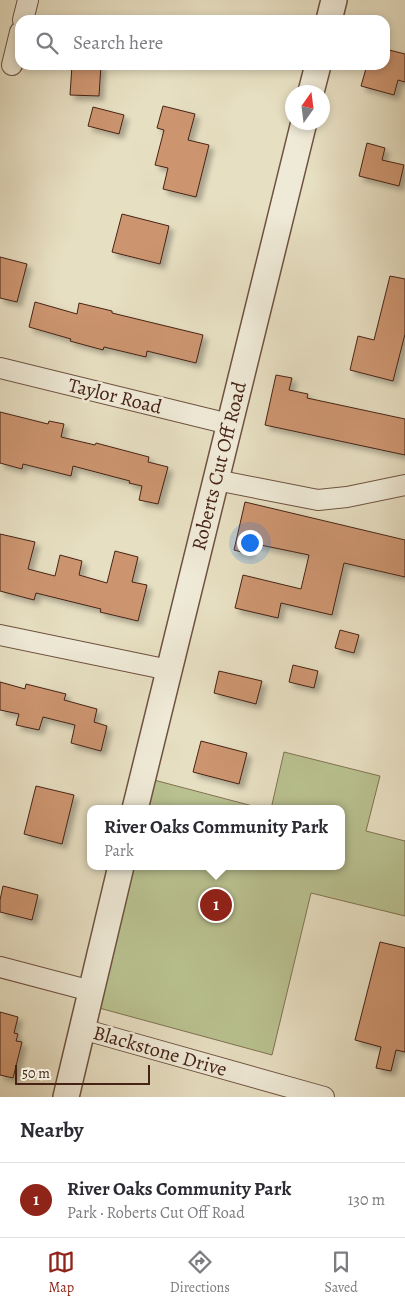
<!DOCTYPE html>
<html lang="en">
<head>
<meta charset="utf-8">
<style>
	body { margin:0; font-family:Alegreya,serif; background:#f7f7f7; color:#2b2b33 }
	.compass { position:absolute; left:285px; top:85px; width:45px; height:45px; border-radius:50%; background:#fff; box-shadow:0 2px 8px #0003; rotate:14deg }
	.scale { position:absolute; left:15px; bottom:12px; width:135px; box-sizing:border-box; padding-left:5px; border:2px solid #462315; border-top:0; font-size:14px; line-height:18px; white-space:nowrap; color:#462315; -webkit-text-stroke:4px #efead7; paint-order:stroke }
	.you { position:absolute; left:249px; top:542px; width:18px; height:18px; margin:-12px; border:4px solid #fff; border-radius:50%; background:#1a73e8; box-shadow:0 0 0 8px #1a73e833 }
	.badge { display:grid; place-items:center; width:32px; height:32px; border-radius:50%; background:#8f2418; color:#fff; font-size:16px; font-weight:700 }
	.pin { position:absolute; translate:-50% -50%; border:2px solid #fff; box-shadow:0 1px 5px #0006 }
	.popup { position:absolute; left:87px; top:805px; width:258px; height:65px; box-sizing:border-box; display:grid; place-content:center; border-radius:10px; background:#fff; filter:drop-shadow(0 1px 4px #0005); font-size:16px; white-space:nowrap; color:#7c7c81 }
	.popup b { font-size:19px; color:#2b2b33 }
	.popup::after { content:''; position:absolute; left:50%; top:100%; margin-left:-10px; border:10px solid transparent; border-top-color:#fff }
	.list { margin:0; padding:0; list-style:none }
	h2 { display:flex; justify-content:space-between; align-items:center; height:65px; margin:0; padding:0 20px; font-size:21px }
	h2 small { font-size:16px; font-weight:400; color:#7c7c81 }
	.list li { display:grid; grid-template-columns:32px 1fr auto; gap:15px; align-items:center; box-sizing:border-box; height:75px; padding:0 20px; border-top:1px solid #e1e1e2 }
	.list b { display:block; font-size:19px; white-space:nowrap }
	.list p { margin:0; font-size:16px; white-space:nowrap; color:#7c7c81 }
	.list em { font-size:16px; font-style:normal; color:#7c7c81 }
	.icon { flex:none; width:28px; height:28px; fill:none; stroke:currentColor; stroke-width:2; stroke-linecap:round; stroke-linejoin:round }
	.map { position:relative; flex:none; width:405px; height:1097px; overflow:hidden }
	.search { position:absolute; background:#fff; box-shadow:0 2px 8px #0003; left:15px; right:15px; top:15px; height:55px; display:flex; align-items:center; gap:12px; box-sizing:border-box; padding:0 18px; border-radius:15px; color:#7c7c81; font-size:19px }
	.sheet { height:140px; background:#fff }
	nav { display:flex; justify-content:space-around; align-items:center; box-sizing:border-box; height:70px; border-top:1px solid #e1e1e2; background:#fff; font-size:14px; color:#7c7c81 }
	nav a { display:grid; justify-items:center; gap:2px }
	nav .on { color:#8f2418 }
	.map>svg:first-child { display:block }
	.green { fill:#b9c190; stroke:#807252 }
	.building { fill:#cc956f; stroke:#462315; filter:url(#shadow) }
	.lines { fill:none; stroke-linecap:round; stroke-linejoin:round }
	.minor-casing { stroke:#6e5240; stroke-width:22 }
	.tertiary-casing { stroke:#6e5240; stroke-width:28 }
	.minor { stroke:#efead7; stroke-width:20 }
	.tertiary { stroke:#efead7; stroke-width:25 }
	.labels { text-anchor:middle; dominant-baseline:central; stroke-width:5; stroke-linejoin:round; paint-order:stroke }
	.street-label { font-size:20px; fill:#462315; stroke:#efead7 }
</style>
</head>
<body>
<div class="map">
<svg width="405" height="1097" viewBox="0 0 405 1097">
	<defs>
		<filter id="shadow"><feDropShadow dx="4.5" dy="4.5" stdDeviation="2.5" flood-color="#0004"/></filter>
	</defs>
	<rect width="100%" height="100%" fill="#e7dfc2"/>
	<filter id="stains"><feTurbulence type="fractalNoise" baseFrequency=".004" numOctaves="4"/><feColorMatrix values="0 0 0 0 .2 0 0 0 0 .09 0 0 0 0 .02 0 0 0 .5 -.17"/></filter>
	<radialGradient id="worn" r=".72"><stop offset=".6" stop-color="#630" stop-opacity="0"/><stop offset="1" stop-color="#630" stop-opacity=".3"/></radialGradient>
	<g class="green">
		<polygon points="284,752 380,776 366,831 405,841 405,916 311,893 272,1055 99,1008 133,866 341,866 341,809 271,809"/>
		<polygon points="154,780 264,809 147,809"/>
	</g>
	<g class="building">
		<polygon points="385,49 405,54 405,82 398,80 394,95 361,86 367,65 385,65"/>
		<polygon points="72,65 101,65 99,96 70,95"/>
		<polygon points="163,106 195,114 188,140 209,145 196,197 163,189 168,168 155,165 164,130 157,128"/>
		<polygon points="93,107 124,115 119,134 88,126"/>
		<polygon points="367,143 385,148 382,160 404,165 399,186 359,176"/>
		<polygon points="122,214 169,226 160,264 112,252"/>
		<polygon points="0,257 27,264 17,302 0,298"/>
		<polygon points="390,276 405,279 405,334 393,381 350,370 358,336 374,340"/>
		<polygon points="35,302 77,314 79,303 112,311 112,313 203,335 196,363 147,351 146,357 104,347 103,350 70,341 71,339 29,327"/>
		<polygon points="276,375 292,378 289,390 308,394 307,398 405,419 405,455 265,425"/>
		<polygon points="0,412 48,424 49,421 64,424 61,437 95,445 96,443 149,457 148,462 168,467 158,504 139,500 142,486 129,483 130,481 73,466 71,476 23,464 22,469 0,463"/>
		<polygon points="245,502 405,540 405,577 344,563 332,615 281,603 278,618 235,608 243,575 301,589 309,555 251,543 249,554 234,550"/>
		<polygon points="0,534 35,542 28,569 55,576 60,555 82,561 79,575 107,583 115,551 138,557 132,582 147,585 138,621 100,612 101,609 36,593 34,600 0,591"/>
		<polygon points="340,630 359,635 354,653 335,648"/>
		<polygon points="293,665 318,671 314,688 289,682"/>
		<polygon points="219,671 262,681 256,704 214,693"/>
		<polygon points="0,682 25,689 26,684 66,694 64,700 97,709 94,722 107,726 101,751 71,743 75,725 43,717 39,730 16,725 19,714 0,710"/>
		<polygon points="201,741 247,753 239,784 193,772"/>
		<polygon points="36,786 74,795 62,844 24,834"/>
		<polygon points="3,886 38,895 32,920 0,912 0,900"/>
		<polygon points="380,942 405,948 405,1052 396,1050 391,1071 376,1068 381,1047 355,1040"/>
		<polygon points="0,1012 18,1017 14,1033 18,1034 16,1041 22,1042 13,1078 0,1075"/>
	</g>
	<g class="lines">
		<defs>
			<g id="minor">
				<polyline points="23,20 28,0"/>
				<polyline points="12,65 20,32"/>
				<polyline points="0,368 229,424"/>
				<polyline points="216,480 318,500 347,497 405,485"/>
				<polyline points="0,635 169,670"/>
				<polyline points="0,967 91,991"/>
				<polyline points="82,1029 324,1097"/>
			</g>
			<g id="tertiary">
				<polyline points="329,20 334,0"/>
				<polyline points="311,92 318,65"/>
				<polyline points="135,809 304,122"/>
				<polyline points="66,1097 121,866"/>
			</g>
		</defs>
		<use href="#minor" class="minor-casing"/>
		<use href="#tertiary" class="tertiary-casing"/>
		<use href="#minor" class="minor"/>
		<use href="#tertiary" class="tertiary"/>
	</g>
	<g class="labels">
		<g class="street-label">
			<text transform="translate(115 396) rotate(14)">Taylor Road</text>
			<text transform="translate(219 466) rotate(-76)">Roberts Cut Off Road</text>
			<text transform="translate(160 1051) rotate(16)">Blackstone Drive</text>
		</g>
	</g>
	<rect width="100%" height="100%" filter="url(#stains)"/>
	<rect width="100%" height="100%" fill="url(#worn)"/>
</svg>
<svg class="compass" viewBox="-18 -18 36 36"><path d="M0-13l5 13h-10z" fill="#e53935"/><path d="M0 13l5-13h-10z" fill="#7c7c81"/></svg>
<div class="scale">50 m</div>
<div class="you"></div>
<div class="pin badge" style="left:216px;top:905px">1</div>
<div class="popup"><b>River Oaks Community Park</b>Park</div>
<div class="search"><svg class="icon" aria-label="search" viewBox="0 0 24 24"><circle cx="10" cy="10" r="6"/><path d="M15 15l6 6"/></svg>Search here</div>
</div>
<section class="sheet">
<h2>Nearby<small></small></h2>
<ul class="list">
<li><span class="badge">1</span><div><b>River Oaks Community Park</b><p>Park · Roberts Cut Off Road</p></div><em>130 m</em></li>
</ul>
</section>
<nav>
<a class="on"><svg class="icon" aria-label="map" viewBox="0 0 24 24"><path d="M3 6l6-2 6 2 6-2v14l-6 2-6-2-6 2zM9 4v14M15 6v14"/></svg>Map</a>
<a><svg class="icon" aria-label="directions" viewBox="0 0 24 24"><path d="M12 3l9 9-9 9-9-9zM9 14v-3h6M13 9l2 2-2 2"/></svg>Directions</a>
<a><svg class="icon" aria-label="saved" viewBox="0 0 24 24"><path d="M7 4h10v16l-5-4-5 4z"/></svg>Saved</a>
</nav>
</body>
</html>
